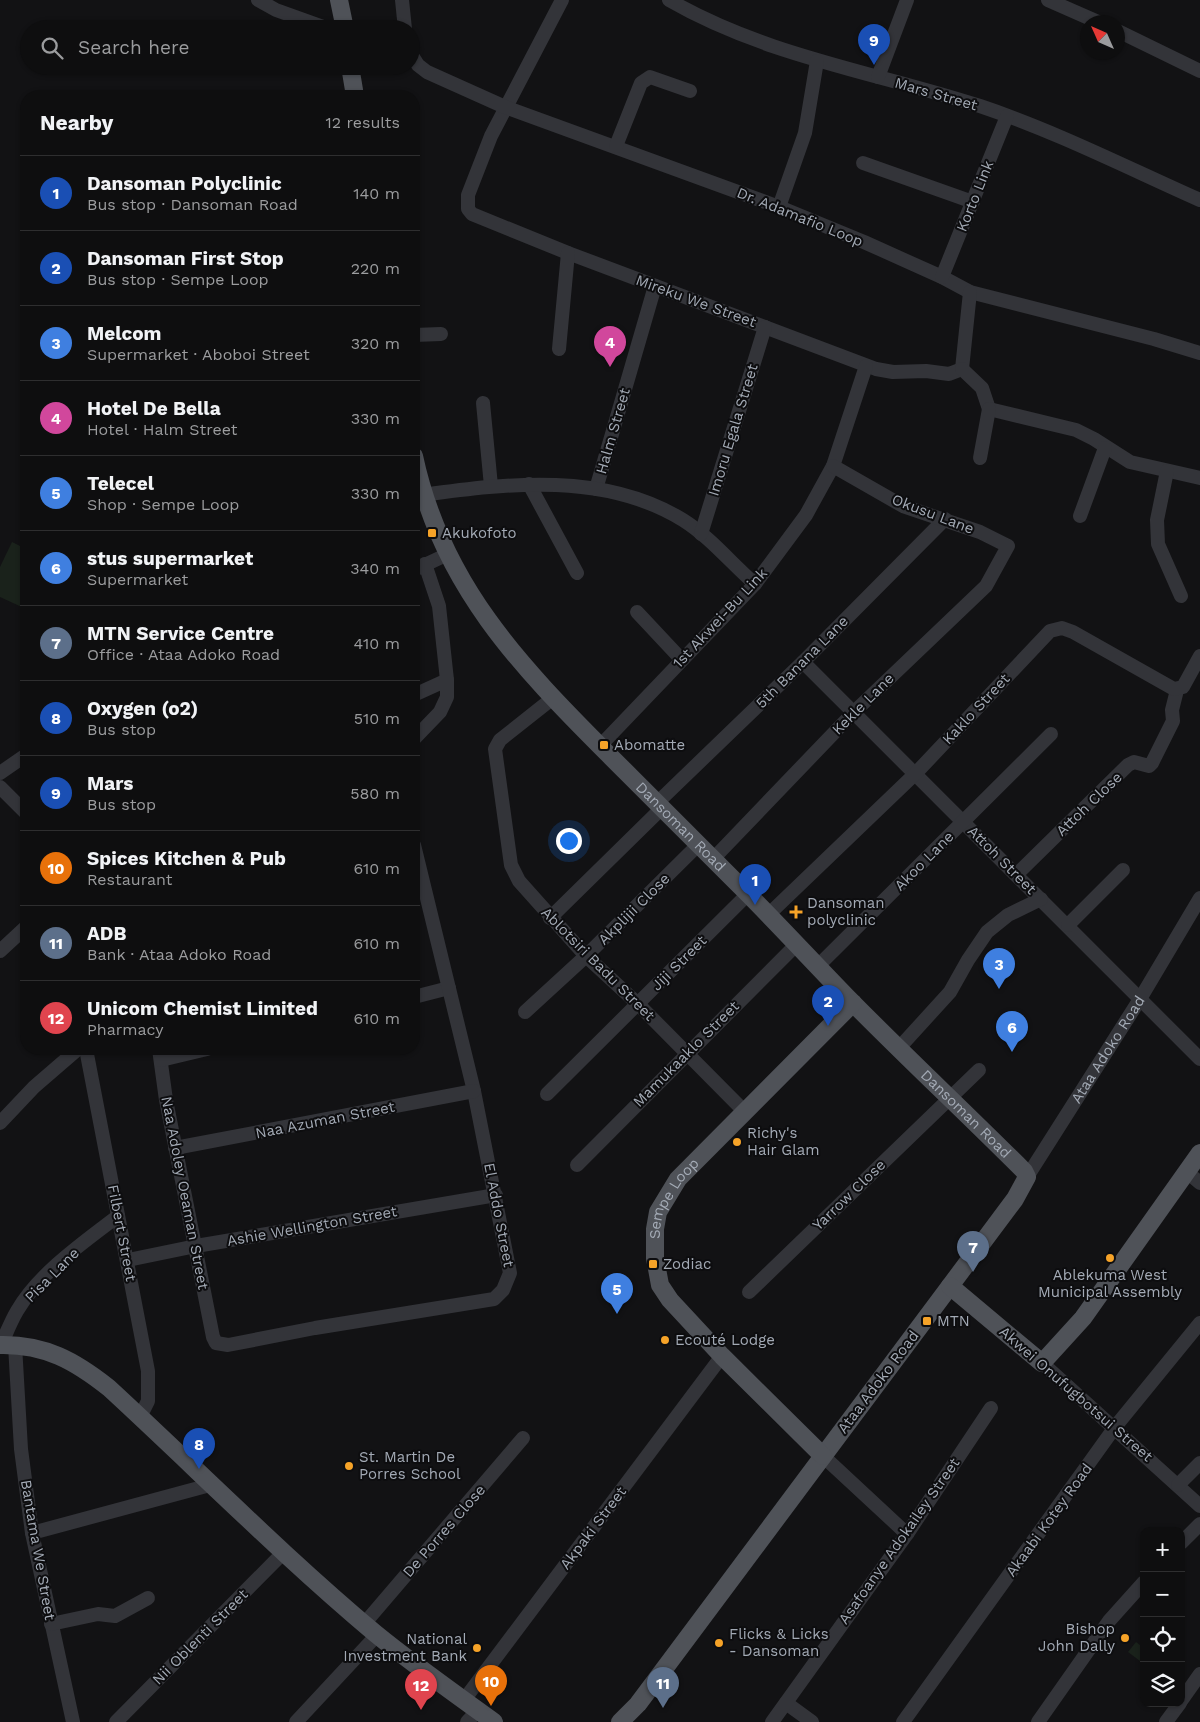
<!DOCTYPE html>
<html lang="en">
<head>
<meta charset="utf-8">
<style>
	body { margin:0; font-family:"Work Sans",sans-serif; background:#1c1c1d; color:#f1f3f6 }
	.controls { position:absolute; right:15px; bottom:15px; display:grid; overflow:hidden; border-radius:10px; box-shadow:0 1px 4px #0004 }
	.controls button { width:45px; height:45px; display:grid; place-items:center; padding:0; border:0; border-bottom:1px solid #2e2e2f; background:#0e0e0f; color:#f1f3f6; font:25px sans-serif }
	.compass { position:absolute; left:1080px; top:15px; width:45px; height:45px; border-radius:50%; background:#0e0e0f; box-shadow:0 1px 4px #0004; rotate:315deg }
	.you { position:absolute; left:568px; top:840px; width:18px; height:18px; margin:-12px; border:4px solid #fff; border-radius:50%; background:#1a73e8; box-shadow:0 0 0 8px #1a73e833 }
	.badge { display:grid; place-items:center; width:32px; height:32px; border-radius:50%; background:#db2777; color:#fff; font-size:16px; font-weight:700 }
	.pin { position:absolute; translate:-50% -41px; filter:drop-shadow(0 1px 2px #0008) }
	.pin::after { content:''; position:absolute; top:26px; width:18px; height:15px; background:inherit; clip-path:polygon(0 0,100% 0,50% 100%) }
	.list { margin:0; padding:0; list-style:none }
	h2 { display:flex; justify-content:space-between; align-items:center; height:65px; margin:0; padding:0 20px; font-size:21px }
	h2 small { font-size:16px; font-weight:400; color:#9b9c9e }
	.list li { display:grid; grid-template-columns:32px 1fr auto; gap:15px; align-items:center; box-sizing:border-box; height:75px; padding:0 20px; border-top:1px solid #2e2e2f }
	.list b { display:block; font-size:19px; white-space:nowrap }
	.list p { margin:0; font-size:16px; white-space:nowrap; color:#9b9c9e }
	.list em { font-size:16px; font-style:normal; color:#9b9c9e }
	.icon { flex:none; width:28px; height:28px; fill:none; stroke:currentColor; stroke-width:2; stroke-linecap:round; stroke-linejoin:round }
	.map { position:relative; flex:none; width:1200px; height:1722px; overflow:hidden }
	.search { position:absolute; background:#0e0e0f; box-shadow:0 1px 4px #0004; left:20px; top:20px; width:400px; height:55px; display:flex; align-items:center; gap:12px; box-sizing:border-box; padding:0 18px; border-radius:28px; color:#9b9c9e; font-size:19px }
	.panel { position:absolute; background:#0e0e0f; box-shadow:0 1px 4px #0004; left:20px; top:90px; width:400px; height:965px; border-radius:20px }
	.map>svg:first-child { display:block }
	.green { fill:#1a221b }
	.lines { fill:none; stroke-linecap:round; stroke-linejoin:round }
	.minor { stroke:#333439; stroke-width:14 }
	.major { stroke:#4f5258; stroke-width:18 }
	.poi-dot { fill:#f6a328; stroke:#0d0d0f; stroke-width:2 }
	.labels { text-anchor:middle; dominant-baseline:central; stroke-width:4; stroke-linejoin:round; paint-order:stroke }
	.street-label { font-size:15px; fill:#a3aab5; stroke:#0d0d0f }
	.poi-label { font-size:15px; fill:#a3aab5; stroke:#0d0d0f; text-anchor:start }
</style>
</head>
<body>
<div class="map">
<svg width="1200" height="1722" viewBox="0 0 1200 1722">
	<rect width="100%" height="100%" fill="#121214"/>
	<g class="green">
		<polygon points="12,542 26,549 26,609 0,597 0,567"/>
		<polygon points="1136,1642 1144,1648 1144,1664 1128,1652"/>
	</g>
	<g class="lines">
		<g class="minor">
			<polyline points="258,0 276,10 329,29"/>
			<polyline points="402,0 405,29"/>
			<polyline points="562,0 491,136 468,195 468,209 472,214 568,253 876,369 893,372 926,371 949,374 962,369"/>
			<path d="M669 0C766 56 875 72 980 106 1055 131 1128 168 1200 200"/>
			<polyline points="1048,0 1098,22"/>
			<polyline points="1118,31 1200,71"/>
			<polyline points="411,54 418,65 427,72 505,107 779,207 864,242 942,277 970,292 1154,339 1200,353"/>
			<polyline points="878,77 907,0"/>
			<polyline points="616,146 641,83 650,77 690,91"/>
			<polyline points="863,163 973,202"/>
			<polyline points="779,207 805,133 817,61"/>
			<polyline points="942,277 1007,116"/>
			<polyline points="414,335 441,334"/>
			<polyline points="559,349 568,253"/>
			<polyline points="962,369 970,292"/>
			<polyline points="962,369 982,388 989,409"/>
			<polyline points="483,403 491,486"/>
			<polyline points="989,409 1076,430 1094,439 1130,462 1200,478"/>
			<polyline points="980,458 989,409"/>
			<polyline points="1167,471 1157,520 1158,544 1181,596"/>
			<polyline points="529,484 577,573"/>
			<polyline points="596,489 655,286"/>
			<path d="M423 495C509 483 605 472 683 520 710 537 731 563 755 584"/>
			<polyline points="1080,516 1105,448"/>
			<polyline points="701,534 765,327"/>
			<polyline points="414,570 448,554"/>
			<polyline points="637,612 681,659"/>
			<polyline points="803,662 1200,1059"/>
			<polyline points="414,695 447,680"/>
			<polyline points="553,698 500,740 495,749 511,865 519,881 586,956 638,1004 744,1111"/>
			<polyline points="414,739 440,712 447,697 447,680 439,606 425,564"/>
			<polyline points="600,746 755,584 806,515 833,466 866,366"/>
			<polyline points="0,773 26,755"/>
			<polyline points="0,787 26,813"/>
			<polyline points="657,803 803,662 945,519"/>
			<polyline points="713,859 854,712 986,586 1008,546 980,532 903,506 833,466"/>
			<polyline points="1017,874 1128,765 1134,762 1149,766 1152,763 1173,721 1172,710 1177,690"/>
			<polyline points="768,915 916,773 1050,631 1062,628 1073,632 1174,689 1183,687 1200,656"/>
			<polyline points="550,918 662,808"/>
			<polyline points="1068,925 1123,870"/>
			<polyline points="0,951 26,927"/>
			<polyline points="818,966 1051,734"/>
			<polyline points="414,997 449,988"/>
			<polyline points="525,1012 586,956 697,846"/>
			<polyline points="899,1048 950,992 968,960 987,932 1008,915 1041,899"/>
			<polyline points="86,1049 148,1371 148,1401 140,1417"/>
			<polyline points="159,1049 166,1100 213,1337 216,1343 228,1345 315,1328 494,1299 503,1290 510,1273 474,1091 414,845"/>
			<polyline points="161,1060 207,1049"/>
			<polyline points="547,1094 748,894"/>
			<polyline points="0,1123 34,1087 78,1049"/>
			<polyline points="175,1148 474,1091"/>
			<polyline points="577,1165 797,944"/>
			<polyline points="1187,1172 1200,1183"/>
			<path id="s1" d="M1027 1177 1140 999 1200 898"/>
			<polyline points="128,1260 196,1246 496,1195"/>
			<polyline points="749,1292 979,1070"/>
			<path d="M1 1345C6 1334 11 1321 17 1311 39 1273 84 1242 118 1216"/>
			<polyline points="15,1345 21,1449 32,1533 73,1722"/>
			<polyline points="1042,1363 1200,1506"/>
			<polyline points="823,1456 907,1534"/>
			<polyline points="1178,1485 1200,1463"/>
			<polyline points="32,1533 210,1485"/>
			<polyline points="1181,1543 1200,1524"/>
			<polyline points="51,1624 98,1614 115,1616 148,1598"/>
			<polyline points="364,1624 523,1438"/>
			<polyline points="464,1700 722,1356"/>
			<polyline points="1181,1701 1200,1674"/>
			<polyline points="786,1703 812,1722"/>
			<polyline points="116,1722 283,1553"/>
			<polyline points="296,1722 377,1635"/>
			<polyline points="467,1722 478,1710"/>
			<polyline points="772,1722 907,1534 991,1408"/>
			<polyline points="903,1722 1115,1427 1200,1323"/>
			<polyline points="1038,1722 1109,1621 1144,1582"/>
			<polyline points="1166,1722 1180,1703"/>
		</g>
		<g class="major">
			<polyline points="339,0 345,29"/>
			<polyline points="350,66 355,96"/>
			<path id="s2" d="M414 456C441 584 520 666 609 755 654 800 699 845 744 890 779 925 812 961 847 997 905 1056 965 1112 1024 1171L1027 1177 1015 1199 638 1704 620 1722"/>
			<polyline points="950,1286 1042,1363 1083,1318 1200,1153"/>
			<path d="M0 1345C45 1344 75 1361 109 1388 198 1470 283 1556 376 1634 414 1665 454 1693 494 1722"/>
			<path id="s3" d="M823 1456 722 1356 670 1300 660 1285 655 1258V1229L658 1212 678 1179 853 1003"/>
		</g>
	</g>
	<g class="poi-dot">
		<rect x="427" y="528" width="10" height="10" rx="2.5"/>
		<rect x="599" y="740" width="10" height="10" rx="2.5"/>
		<path d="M793.5 904.5h5v5h5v5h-5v5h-5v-5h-5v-5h5z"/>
		<circle cx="737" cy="1142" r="5"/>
		<circle cx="1110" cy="1258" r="5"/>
		<rect x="648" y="1259" width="10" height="10" rx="2.5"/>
		<rect x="922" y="1316" width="10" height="10" rx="2.5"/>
		<circle cx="665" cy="1340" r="5"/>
		<circle cx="349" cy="1466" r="5"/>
		<circle cx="1125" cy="1638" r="5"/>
		<circle cx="719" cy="1643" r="5"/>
		<circle cx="477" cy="1648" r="5"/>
	</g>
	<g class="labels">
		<g class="street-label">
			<text transform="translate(936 94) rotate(16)">Mars Street</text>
			<text transform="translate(975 196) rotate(-68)">Korto Link</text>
			<text transform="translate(800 217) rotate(22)">Dr. Adamafio Loop</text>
			<text transform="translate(696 301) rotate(20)">Mireku We Street</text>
			<text transform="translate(733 430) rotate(-73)">Imoru Egala Street</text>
			<text transform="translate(613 431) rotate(-74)">Halm Street</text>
			<text transform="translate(933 514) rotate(21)">Okusu Lane</text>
			<text transform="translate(720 618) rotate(-47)">1st Akwei-Bu Link</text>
			<text transform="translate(802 662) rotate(-45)">5th Banana Lane</text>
			<text transform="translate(863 704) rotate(-45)">Kekle Lane</text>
			<text transform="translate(976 709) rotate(-47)">Kaklo Street</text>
			<text transform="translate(1089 804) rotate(-44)">Attoh Close</text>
			<text stroke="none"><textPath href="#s2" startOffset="464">Dansoman Road</textPath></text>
			<text transform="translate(1002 860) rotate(45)">Attoh Street</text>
			<text transform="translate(924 861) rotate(-45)">Akoo Lane</text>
			<text transform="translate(634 909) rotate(-45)">Akplijii Close</text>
			<text transform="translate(679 963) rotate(-45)">Jiji Street</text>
			<text transform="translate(598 964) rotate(45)">Ablotsiri Badu Street</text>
			<text stroke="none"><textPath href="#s1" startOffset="151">Ataa Adoko Road</textPath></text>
			<text transform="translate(686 1054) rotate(-45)">Mamukaaklo Street</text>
			<text stroke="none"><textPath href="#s2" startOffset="869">Dansoman Road</textPath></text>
			<text transform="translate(325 1120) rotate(-11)">Naa Azuman Street</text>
			<text transform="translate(185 1193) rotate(79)">Naa Adoley Oeaman Street</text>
			<text transform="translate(849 1195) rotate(-44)">Yarrow Close</text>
			<text stroke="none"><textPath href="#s3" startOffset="329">Sempe Loop</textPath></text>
			<text transform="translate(499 1215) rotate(79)">El Addo Street</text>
			<text transform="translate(312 1226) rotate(-10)">Ashie Wellington Street</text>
			<text transform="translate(122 1233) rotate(79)">Filbert Street</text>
			<text transform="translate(52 1275) rotate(-45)">Pisa Lane</text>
			<text transform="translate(878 1382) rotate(-53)">Ataa Adoko Road</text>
			<text transform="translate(1076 1394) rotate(41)">Akwei Onufugbotsui Street</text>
			<text transform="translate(1049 1520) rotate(-54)">Akaabi Kotey Road</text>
			<text transform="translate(593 1528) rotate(-53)">Akpaki Street</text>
			<text transform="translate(444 1531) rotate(-49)">De Porres Close</text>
			<text transform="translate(899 1541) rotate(-55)">Asafoanye Adokailey Street</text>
			<text transform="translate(38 1550) rotate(80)">Bantama We Street</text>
			<text transform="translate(200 1637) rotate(-45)">Nii Oblenti Street</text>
		</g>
		<g class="poi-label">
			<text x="442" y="533">Akukofoto</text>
			<text x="614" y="745">Abomatte</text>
			<text x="807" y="903">Dansoman<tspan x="807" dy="17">polyclinic</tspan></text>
			<text x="747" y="1133">Richy's<tspan x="747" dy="17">Hair Glam</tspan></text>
			<text x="663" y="1264">Zodiac</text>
			<text x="1110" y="1275" text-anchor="middle">Ablekuma West<tspan x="1110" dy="17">Municipal Assembly</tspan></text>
			<text x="937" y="1321">MTN</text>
			<text x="675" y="1340">Ecouté Lodge</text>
			<text x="359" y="1457">St. Martin De<tspan x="359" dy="17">Porres School</tspan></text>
			<text x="1115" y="1629" text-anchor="end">Bishop<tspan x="1115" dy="17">John Dally</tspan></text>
			<text x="729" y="1634">Flicks &amp; Licks<tspan x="729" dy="17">- Dansoman</tspan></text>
			<text x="467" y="1639" text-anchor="end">National<tspan x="467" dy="17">Investment Bank</tspan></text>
		</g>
	</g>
</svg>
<div class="controls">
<button>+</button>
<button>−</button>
<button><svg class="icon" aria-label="locate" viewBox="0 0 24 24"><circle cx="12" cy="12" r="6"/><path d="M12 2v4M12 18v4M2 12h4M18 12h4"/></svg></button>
<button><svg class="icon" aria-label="layers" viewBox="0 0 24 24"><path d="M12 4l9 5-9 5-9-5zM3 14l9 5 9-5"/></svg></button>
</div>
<svg class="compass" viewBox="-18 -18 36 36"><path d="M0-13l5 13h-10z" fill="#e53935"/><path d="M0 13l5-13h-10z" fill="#9b9c9e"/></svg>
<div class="you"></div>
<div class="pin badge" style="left:755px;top:905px;background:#1a4fb4">1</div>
<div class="pin badge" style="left:828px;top:1026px;background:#1a4fb4">2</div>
<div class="pin badge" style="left:999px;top:989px;background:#3f7fe0">3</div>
<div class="pin badge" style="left:610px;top:367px;background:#d1479c">4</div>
<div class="pin badge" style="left:617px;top:1314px;background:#3f7fe0">5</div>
<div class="pin badge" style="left:1012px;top:1052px;background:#3f7fe0">6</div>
<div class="pin badge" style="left:973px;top:1272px;background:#5c6f8a">7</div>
<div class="pin badge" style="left:199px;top:1469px;background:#1a4fb4">8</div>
<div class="pin badge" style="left:874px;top:65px;background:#1a4fb4">9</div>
<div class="pin badge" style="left:491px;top:1706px;background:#e8710a">10</div>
<div class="pin badge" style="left:663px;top:1708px;background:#5c6f8a">11</div>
<div class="pin badge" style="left:421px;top:1710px;background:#e0444e">12</div>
<div class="search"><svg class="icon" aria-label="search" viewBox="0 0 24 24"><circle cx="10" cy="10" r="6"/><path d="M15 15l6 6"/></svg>Search here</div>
<section class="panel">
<h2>Nearby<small>12 results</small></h2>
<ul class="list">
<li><span class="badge" style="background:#1a4fb4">1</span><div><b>Dansoman Polyclinic</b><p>Bus stop · Dansoman Road</p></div><em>140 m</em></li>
<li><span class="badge" style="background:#1a4fb4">2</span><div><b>Dansoman First Stop</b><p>Bus stop · Sempe Loop</p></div><em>220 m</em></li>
<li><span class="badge" style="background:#3f7fe0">3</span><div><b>Melcom</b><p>Supermarket · Aboboi Street</p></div><em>320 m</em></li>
<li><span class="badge" style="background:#d1479c">4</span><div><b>Hotel De Bella</b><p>Hotel · Halm Street</p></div><em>330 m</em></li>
<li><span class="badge" style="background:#3f7fe0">5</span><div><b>Telecel</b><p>Shop · Sempe Loop</p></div><em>330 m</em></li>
<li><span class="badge" style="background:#3f7fe0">6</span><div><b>stus supermarket</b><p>Supermarket</p></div><em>340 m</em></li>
<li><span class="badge" style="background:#5c6f8a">7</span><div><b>MTN Service Centre</b><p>Office · Ataa Adoko Road</p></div><em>410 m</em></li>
<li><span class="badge" style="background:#1a4fb4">8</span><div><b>Oxygen (o2)</b><p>Bus stop</p></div><em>510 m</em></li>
<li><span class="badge" style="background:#1a4fb4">9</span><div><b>Mars</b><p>Bus stop</p></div><em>580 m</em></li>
<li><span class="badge" style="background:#e8710a">10</span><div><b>Spices Kitchen &amp; Pub</b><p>Restaurant</p></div><em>610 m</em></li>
<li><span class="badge" style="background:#5c6f8a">11</span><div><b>ADB</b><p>Bank · Ataa Adoko Road</p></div><em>610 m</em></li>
<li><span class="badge" style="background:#e0444e">12</span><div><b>Unicom Chemist Limited</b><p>Pharmacy</p></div><em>610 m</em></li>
</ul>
</section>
</div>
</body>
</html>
